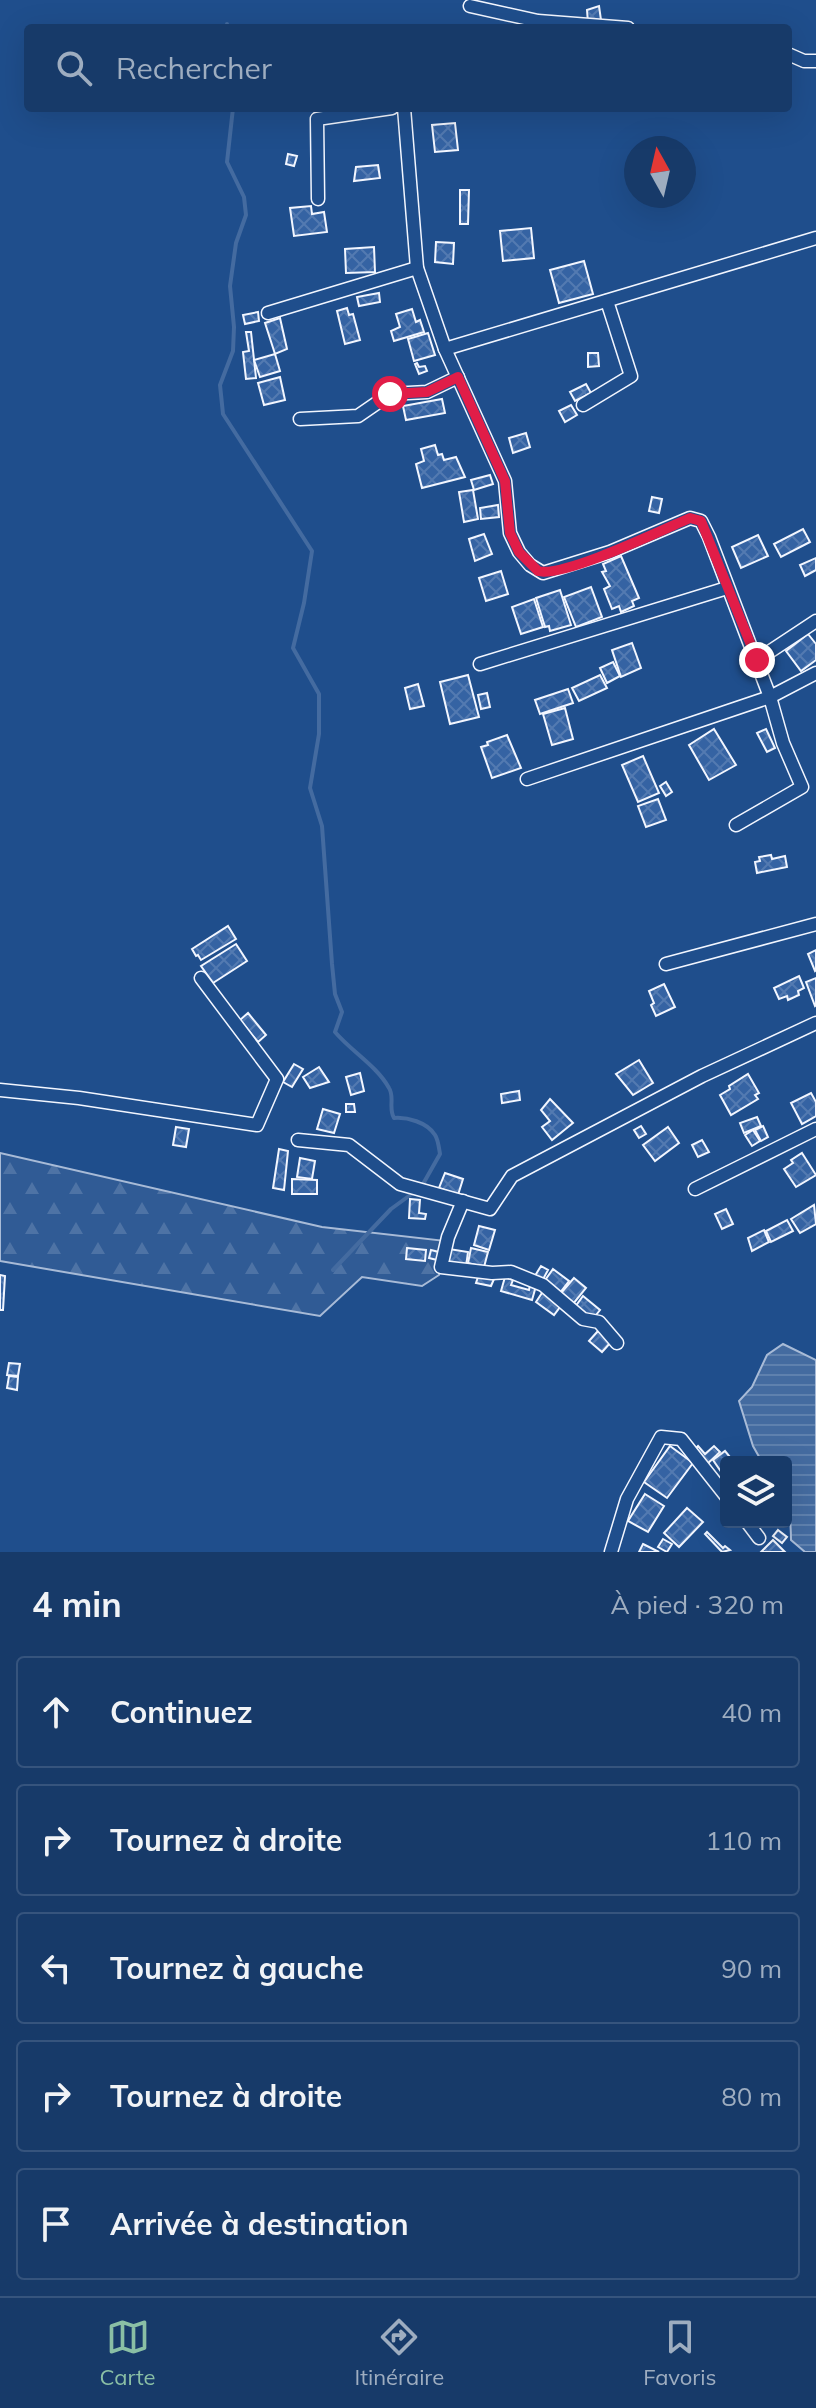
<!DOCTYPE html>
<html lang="fr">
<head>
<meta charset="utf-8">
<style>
	body { margin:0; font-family:Mulish,sans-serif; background:#244571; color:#f1f3f6 }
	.controls { position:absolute; right:24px; bottom:24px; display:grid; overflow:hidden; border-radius:8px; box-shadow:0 8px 32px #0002 }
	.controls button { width:72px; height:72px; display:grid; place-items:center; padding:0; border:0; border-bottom:2px solid #36547d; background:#173a69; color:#f1f3f6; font:40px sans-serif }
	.compass { position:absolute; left:624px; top:136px; width:72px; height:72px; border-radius:50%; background:#173a69; box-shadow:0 8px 32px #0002; rotate:352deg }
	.stop { position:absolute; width:24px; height:24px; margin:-18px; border:6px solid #e11d48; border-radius:50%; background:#fff }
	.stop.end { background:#e11d48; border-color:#fff; box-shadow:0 2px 8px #0008 }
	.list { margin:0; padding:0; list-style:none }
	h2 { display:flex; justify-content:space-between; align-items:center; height:104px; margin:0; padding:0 32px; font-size:34px }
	h2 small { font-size:26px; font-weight:400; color:#9eadc0 }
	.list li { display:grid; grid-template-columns:52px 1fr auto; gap:24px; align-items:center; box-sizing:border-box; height:112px; margin:0 16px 16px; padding:0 16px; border:2px solid #36547d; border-radius:8px }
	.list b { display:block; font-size:30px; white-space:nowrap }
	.list em { font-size:26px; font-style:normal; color:#9eadc0 }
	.icon { flex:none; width:44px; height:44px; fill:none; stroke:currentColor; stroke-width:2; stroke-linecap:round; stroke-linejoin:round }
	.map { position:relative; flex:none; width:816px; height:1552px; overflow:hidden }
	.search { position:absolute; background:#173a69; box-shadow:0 8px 32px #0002; left:24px; right:24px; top:24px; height:88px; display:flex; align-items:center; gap:20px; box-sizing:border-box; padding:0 28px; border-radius:8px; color:#9eadc0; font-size:30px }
	.sheet { height:744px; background:#173a69 }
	nav { display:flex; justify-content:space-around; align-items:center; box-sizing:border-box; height:112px; border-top:2px solid #36547d; background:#173a69; font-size:22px; color:#9eadc0 }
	nav a { display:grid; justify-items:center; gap:4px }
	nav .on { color:#8abfa5 }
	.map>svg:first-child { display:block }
	.forest { fill:url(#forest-firs); stroke:#a8bbd7; stroke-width:2 }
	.water { fill:url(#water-rules); stroke:#a8bbd7; stroke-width:2 }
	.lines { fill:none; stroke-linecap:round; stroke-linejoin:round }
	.stream { stroke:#446ba0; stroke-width:4 }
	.building { fill:url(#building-cross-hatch); stroke:#f2f6ff; stroke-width:2 }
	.minor-casing { stroke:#f2f6ff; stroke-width:15 }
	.minor { stroke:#1f4e8c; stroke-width:12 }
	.route { stroke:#e11d48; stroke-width:10 }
</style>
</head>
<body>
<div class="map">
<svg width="816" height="1552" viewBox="0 0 816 1552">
	<defs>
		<pattern id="forest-firs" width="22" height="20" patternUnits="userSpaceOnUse" patternTransform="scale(2)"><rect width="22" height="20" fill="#305b95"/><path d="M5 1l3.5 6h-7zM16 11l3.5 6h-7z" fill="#4e73a5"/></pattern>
		<pattern id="water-rules" width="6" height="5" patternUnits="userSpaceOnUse" patternTransform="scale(2)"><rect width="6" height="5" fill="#446ba0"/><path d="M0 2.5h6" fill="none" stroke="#5f81ae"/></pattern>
		<pattern id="building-cross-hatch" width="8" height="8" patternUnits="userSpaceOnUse" patternTransform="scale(2)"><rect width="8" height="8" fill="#3563a3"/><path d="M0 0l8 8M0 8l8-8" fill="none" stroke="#537ab1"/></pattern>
	</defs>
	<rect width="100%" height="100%" fill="#1f4e8c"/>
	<polygon class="forest" points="0,1153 322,1227 446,1241 439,1275 422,1286 362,1277 320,1316 0,1261"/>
	<path class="water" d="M783 1344 816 1360V1552H805L791 1540C791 1512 786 1490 786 1462H762L753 1446 739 1401 752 1387 767 1355Z"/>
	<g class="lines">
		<g class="stream">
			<polyline points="227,24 227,28"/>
			<path d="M233 108 227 162 244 197 246 215 236 243 230 286 234 327 233 351 220 385 223 414 312 551 304 603 293 648 319 694V734L310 788 322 826 332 964 335 994 342 1012 335 1032C351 1051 377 1066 389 1088 395 1097 388 1108 394 1118 407 1117 427 1122 435 1135 438 1139 439 1148 440 1154L423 1184"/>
			<polyline points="333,1270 391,1209 413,1193"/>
		</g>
	</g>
	<g class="building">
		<polygon points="599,6 601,20 588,23 587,10"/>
		<polygon points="455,123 458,150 435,152 432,125"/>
		<polygon points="288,154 297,156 294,166 286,164"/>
		<polygon points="378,165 380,178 354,181 356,167"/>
		<polygon points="460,190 469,190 468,224 460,224"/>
		<polygon points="311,206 312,214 324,212 327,232 294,236 290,208"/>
		<polygon points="531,228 534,258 503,261 500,231"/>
		<polygon points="436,242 454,243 453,264 435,262"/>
		<polygon points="374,247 375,272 346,273 345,249"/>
		<polygon points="584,261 593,294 559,303 550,270"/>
		<polygon points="379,293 380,302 359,306 357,297"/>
		<polygon points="347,308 349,315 353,314 360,340 345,344 337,311"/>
		<polygon points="412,309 416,322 420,320 424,332 394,341 391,331 400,327 396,314"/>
		<polygon points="258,312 259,321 245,324 243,315"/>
		<polygon points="280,318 287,349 275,354 265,323"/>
		<polygon points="246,332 251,332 256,378 246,379 243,352 249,351"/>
		<polygon points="428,333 435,355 414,361 408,339"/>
		<polygon points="588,353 598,353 599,366 588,367"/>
		<polygon points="275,354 280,371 260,377 254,360"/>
		<polygon points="417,363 419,367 425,366 427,371 419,374 415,364"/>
		<polygon points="280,377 285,400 264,405 258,383"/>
		<polygon points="586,384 591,393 575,401 570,392"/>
		<polygon points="442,399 445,413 406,420 403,406"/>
		<polygon points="571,405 577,415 565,422 559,411"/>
		<polygon points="526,433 530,447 513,453 509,438"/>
		<polygon points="435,445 438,455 442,454 444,460 456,457 465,477 422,488 416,464 424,461 421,449"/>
		<polygon points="490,475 493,484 474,490 471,480"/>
		<polygon points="473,490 478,519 464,522 459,492"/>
		<polygon points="652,497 662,499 659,513 649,511"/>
		<polygon points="498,505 499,517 481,519 480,508"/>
		<polygon points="803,529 810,542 781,557 774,544"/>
		<polygon points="484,534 492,554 475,561 469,539"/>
		<polygon points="758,535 768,556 741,568 732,547"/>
		<polygon points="621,556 639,598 632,601 634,606 621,612 619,606 612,609 604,589 610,586 602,572 606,571 603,564"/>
		<polygon points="816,558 816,570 805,576 800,565"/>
		<polygon points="501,571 508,594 486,601 479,578"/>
		<polygon points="591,587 602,617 576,627 564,597"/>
		<polygon points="560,590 571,625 550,631 549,626 545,627 536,598"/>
		<polygon points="534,599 543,627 521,634 512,607"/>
		<polygon points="808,634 816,644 816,660 801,671 786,651"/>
		<polygon points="632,643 641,668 621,677 612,650"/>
		<polygon points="613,662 620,676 607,683 600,668"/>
		<polygon points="468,675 479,717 450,724 440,682"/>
		<polygon points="600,675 607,688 579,701 572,688"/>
		<polygon points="418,684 424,706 410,709 405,688"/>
		<polygon points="568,689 573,703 540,714 535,700"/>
		<polygon points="487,693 490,707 481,709 478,695"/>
		<polygon points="565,708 573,739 552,745 543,714"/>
		<polygon points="714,729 736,765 709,780 689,745"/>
		<polygon points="766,729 775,748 767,752 757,733"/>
		<polygon points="507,735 521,768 492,778 481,747 488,745 487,742"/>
		<polygon points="643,756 659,793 638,802 622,765"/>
		<polygon points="666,782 672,792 666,796 660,786"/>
		<polygon points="658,799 666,820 646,827 638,806"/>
		<polygon points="771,855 772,859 785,856 787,867 757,873 755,862 760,861 759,857"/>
		<polygon points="228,926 236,939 201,960 198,955 196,956 192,949"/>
		<polygon points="236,944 247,961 213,983 201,966"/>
		<polygon points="816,950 816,970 815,971 808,954"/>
		<polygon points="799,976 804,988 798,991 799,995 788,1000 787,996 779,999 774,988"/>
		<polygon points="816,978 816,1005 815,1006 806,982"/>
		<polygon points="664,984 675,1007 656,1016 651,1005 654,1003 649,991"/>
		<polygon points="248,1013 266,1035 258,1042 240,1020"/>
		<polygon points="639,1060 653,1083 633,1095 616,1074"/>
		<polygon points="294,1064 303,1069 292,1087 283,1082"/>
		<polygon points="319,1067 329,1082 310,1088 303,1077"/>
		<polygon points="360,1073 364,1091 351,1095 346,1077"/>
		<polygon points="748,1074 759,1093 755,1095 758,1099 731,1115 720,1095 730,1089 729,1086"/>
		<polygon points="519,1091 520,1100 502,1103 501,1094"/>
		<polygon points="811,1093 816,1102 816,1116 802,1124 791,1103"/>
		<polygon points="550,1099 573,1123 552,1140 542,1127 550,1121 541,1110"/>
		<polygon points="346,1104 354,1104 355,1112 346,1112"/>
		<polygon points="323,1109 340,1114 334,1133 317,1129"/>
		<polygon points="757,1117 761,1126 744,1133 740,1123"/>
		<polygon points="641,1126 646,1134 639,1138 634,1130"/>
		<polygon points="763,1126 768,1137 761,1141 755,1130"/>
		<polygon points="176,1127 189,1129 186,1147 173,1145"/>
		<polygon points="668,1127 679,1143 655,1161 643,1145"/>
		<polygon points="753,1130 760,1141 752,1146 745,1135"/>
		<polygon points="702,1140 709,1152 698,1157 692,1145"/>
		<polygon points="279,1149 288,1151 284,1190 273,1188"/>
		<polygon points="802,1153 816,1175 796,1187 784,1169 793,1163 791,1160"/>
		<polygon points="300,1158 315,1161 312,1179 297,1177"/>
		<polygon points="445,1173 463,1179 458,1195 439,1188"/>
		<polygon points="292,1179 317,1180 317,1194 292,1194"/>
		<polygon points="410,1199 420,1200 419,1213 426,1214 425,1219 409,1218"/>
		<polygon points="814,1205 816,1224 800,1233 791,1219"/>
		<polygon points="726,1209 733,1224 722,1229 715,1214"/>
		<polygon points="787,1220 793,1231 771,1242 766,1231"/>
		<polygon points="479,1226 495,1230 489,1250 474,1245"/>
		<polygon points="764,1230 769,1242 752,1251 748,1238"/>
		<polygon points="407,1248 426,1250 425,1261 406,1259"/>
		<polygon points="471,1248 488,1252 484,1267 468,1263"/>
		<polygon points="449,1249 468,1252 466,1267 447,1265"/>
		<polygon points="431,1250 439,1252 437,1260 429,1258"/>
		<polygon points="541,1266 548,1270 541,1283 533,1279"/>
		<polygon points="553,1269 569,1281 559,1294 543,1283"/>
		<polygon points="479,1274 494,1279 491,1286 476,1283"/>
		<polygon points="0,1275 5,1276 3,1310 0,1310"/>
		<polygon points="505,1277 513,1280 511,1285 529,1290 530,1285 536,1286 532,1300 501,1291"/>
		<polygon points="574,1278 586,1288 573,1304 561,1293"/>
		<polygon points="544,1290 563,1303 554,1315 536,1302"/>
		<polygon points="583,1296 600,1310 592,1320 575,1307"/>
		<polygon points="598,1331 611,1342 602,1352 589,1341"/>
		<polygon points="9,1363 20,1364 18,1376 7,1375"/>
		<polygon points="9,1376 18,1377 17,1390 7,1388"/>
		<polygon points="670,1446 693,1463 667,1498 644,1482"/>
		<polygon points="698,1446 705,1454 714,1446 720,1452 705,1466 692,1452"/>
		<polygon points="725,1451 734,1462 726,1462 726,1470 722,1473 713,1460"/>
		<polygon points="645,1494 664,1506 648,1532 628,1521"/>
		<polygon points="687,1508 703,1522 679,1547 664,1533"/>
		<polygon points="778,1530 787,1537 782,1543 773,1536"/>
		<polygon points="707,1532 723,1548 725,1546 730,1550 722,1552 705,1534"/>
		<polygon points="663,1539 672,1544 667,1552 658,1547"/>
		<polygon points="773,1540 785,1552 761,1552"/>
		<polygon points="643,1544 659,1552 639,1552"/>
	</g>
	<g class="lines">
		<defs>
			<g id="minor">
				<polyline points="470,6 538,21 628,28"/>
				<polyline points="788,54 804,61 816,61"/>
				<polyline points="404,108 417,268 445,349 505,481 510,533 519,552 530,565 543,573 610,552 690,518 701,521 709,537 770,697 783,743 802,787 736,825"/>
				<polyline points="318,199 317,119 392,108"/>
				<polyline points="268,313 417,268"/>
				<polyline points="445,349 816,238"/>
				<polyline points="583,405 631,376 607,301"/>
				<polyline points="300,419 358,416 390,394 427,392 458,377"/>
				<polyline points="757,660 816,621"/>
				<polyline points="480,664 727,588"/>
				<polyline points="527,779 770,697 816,673"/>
				<polyline points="666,964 816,924"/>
				<polyline points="0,1090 79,1098 257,1125 277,1079 201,978"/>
				<polyline points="298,1140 349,1145 400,1184 490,1209 512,1176 702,1076 816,1023"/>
				<polyline points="695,1189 816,1129"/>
				<polyline points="463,1201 448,1237 441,1267 492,1273 511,1272 543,1285 583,1319 599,1322 617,1343"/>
				<polyline points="747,1522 759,1538"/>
				<polyline points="611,1552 627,1499 661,1437 681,1439 726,1496"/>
			</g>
		</defs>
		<use href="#minor" class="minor-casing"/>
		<use href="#minor" class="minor"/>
	</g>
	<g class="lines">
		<path class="route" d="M390 394 427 392 458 377 505 481 510 533 519 552 538 571C563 578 662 530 690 518L701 521 757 660"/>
	</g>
</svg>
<div class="controls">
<button><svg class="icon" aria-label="layers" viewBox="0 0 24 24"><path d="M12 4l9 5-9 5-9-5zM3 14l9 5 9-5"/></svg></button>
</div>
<svg class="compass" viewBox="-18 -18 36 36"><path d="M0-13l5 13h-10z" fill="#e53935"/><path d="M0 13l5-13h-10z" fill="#9eadc0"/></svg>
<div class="stop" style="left:390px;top:394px"></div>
<div class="stop end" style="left:757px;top:660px"></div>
<div class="search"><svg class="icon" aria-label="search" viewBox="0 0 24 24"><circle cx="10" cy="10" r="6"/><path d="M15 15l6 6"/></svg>Rechercher</div>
</div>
<section class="sheet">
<h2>4 min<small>À pied · 320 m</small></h2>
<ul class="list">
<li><svg class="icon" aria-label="ahead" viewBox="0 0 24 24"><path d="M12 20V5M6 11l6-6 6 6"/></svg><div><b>Continuez</b></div><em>40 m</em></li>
<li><svg class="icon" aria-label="right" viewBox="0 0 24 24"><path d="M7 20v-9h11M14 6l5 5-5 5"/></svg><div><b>Tournez à droite</b></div><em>110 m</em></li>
<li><svg class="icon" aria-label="left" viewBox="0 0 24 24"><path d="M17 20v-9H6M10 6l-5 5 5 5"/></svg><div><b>Tournez à gauche</b></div><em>90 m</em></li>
<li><svg class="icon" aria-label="right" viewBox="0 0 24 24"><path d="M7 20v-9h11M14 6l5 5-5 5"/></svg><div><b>Tournez à droite</b></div><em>80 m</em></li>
<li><svg class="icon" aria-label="arrive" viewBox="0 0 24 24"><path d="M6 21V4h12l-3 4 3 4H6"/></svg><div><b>Arrivée à destination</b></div></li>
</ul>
</section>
<nav>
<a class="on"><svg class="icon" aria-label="map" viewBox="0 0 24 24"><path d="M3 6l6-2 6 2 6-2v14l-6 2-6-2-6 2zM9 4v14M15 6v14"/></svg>Carte</a>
<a><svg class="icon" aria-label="directions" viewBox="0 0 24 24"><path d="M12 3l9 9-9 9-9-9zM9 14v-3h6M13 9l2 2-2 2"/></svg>Itinéraire</a>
<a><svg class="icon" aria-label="saved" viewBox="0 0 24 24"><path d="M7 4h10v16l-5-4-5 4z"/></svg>Favoris</a>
</nav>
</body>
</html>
